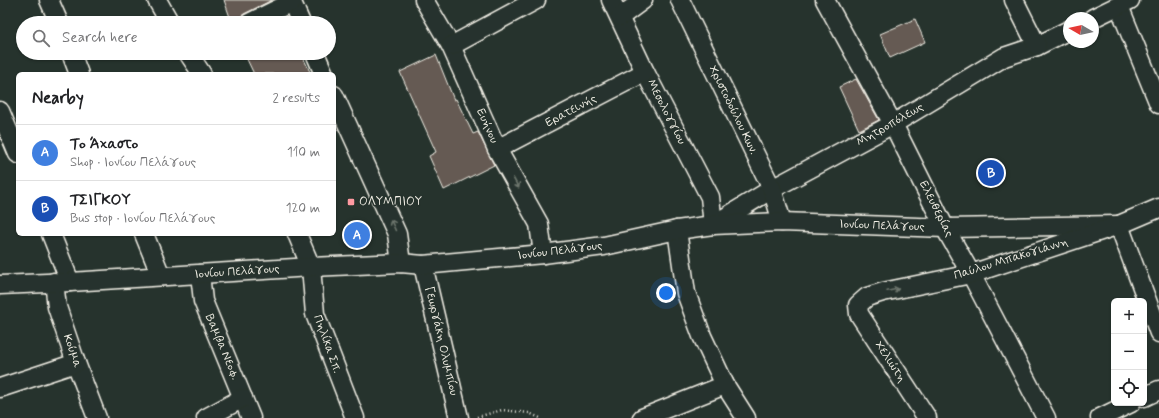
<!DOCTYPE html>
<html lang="en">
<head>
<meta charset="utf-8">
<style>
	body { margin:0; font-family:Mynerve,sans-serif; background:#f6f6f6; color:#202124 }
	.controls { position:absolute; right:12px; bottom:12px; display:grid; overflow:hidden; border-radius:6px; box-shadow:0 1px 3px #0004 }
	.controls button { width:36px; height:36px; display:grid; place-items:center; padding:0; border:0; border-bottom:1px solid #e0e0e0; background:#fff; color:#202124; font:20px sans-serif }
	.compass { position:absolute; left:1063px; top:12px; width:36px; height:36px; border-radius:50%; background:#fff; box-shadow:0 1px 3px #0004; rotate:279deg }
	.you { position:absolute; left:666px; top:293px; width:14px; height:14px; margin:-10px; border:3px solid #fff; border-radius:50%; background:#1a73e8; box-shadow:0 0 0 6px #1a73e833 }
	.badge { display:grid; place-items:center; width:26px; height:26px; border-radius:50%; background:#db2777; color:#fff; font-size:13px; font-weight:700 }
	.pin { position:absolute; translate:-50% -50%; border:2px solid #fff; box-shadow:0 1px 4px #0006 }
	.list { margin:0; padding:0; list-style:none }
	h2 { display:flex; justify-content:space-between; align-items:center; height:52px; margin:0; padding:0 16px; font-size:17px }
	h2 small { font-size:13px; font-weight:400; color:#757577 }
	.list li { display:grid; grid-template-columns:26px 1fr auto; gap:12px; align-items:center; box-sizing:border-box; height:56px; padding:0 16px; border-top:1px solid #e0e0e0 }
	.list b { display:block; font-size:15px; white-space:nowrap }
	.list p { margin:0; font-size:13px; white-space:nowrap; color:#757577 }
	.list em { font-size:13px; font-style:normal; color:#757577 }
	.icon { flex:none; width:22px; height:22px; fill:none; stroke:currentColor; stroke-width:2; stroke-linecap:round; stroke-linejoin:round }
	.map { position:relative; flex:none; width:1159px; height:418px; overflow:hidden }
	.search { position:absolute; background:#fff; box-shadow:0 1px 3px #0004; left:16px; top:16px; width:320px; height:44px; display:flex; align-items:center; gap:10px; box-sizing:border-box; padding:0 14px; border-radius:22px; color:#757577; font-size:15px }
	.panel { position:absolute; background:#fff; box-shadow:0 1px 3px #0004; left:16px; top:72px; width:320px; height:164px; border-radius:6px }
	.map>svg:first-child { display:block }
	.building { fill:#655a52; stroke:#f4f1e8 }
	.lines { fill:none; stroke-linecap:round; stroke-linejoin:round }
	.street-casing { stroke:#f4f1e8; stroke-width:21 }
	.path { stroke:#f4f1e8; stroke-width:2.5; stroke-dasharray:1 3; stroke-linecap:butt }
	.street { stroke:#26332d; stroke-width:18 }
	.oneway { stroke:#6e766e }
	.poi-dot { fill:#ff9aa2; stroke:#26332d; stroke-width:1.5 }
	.labels { text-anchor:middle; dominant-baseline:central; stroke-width:3; stroke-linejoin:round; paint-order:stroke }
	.street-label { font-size:12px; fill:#f4f1e8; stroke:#26332d }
	.poi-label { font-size:12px; fill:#f4f1e8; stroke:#26332d; text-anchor:start }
</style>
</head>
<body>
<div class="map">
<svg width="1159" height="418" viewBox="0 0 1159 418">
	<rect width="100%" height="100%" fill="#26332d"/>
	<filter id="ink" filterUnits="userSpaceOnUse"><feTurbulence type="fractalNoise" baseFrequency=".025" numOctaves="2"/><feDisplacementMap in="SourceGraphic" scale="8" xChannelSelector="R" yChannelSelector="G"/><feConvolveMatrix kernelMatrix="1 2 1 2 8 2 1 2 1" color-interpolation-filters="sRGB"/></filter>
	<g filter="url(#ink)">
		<g class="building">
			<polygon points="224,0 272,0 244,14 240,17 239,23 232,23"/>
			<polygon points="915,19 925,42 890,58 880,34"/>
			<polygon points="244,53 301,53 311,74 254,74"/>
			<polygon points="436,55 454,100 456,99 473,134 478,132 494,165 444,190 429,156 436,152 400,72"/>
			<polygon points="856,79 879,120 859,130 839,87"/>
		</g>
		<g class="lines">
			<defs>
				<g id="street">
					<polyline points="49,0 59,23"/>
					<polyline points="157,0 170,23"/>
					<polyline points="291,0 301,23"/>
					<polyline points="424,0 451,46 497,149 539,224 543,254"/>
					<polyline points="611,0 645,72 710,197 713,225 772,189 893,124 1004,57 1037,46 1069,30"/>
					<polyline points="680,0 772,189 782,222"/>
					<polyline points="825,0 893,124 945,228 971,274 1046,418"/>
					<polyline points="1014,0 1037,46"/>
					<polyline points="1119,6 1159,104"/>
					<polyline points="620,17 643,0"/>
					<polyline points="1093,18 1130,0"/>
					<polyline points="249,23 292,2"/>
					<polyline points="451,46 536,0"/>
					<polyline points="71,53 79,74"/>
					<polyline points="188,53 202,74"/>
					<polyline points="315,53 324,74"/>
					<polyline points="334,95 397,234 401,263"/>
					<polyline points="0,111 18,154"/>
					<polyline points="497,149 645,72"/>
					<polyline points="1119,225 1159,333"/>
					<polyline points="677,230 686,293 702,336 725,385 746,418"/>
					<polyline points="51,234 70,282"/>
					<polyline points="144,234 161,276"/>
					<polyline points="297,234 311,267 315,314 355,418"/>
					<polyline points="423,265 459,418"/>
					<polyline points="200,274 203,301 251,418"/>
					<polyline points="54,282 57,307 76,363 97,418"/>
					<polyline points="0,285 70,282 311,267 401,263 423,265 543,254 604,246 677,230 713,225 782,222 945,228 1119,225"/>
					<polyline points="0,388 76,363"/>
					<polyline points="1144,397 1159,390"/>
					<polyline points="206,418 243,398"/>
					<polyline points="642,418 725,385"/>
					<polyline points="927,418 859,314 858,305 867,297 883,292 971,274 1119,225 1159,208"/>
					<polyline points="1100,418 1131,403"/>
				</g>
			</defs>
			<use href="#street" class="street-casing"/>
			<polyline class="path" points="477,417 502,410 529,413 540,418"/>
			<use href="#street" class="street"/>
		</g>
		<defs><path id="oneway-shaft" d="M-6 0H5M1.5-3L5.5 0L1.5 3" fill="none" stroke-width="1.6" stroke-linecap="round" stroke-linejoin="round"/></defs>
		<g class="oneway">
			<use href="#oneway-shaft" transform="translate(516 183) rotate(61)"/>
			<use href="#oneway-shaft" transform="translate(393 225) rotate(-114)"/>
			<use href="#oneway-shaft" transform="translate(893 290) rotate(-12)"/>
		</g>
	</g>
	<rect class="poi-dot" x="347" y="198" width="8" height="8" rx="2"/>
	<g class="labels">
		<g class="street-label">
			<text transform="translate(733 110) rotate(64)">Χριστοδούλου Κων.</text>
			<text transform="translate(571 111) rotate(-28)">Ερατεινής</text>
			<text transform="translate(666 112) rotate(63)">Μεσολογγίου</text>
			<text transform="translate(890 125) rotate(-30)">Μητροπόλεως</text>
			<text transform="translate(487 126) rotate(66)">Ευήνου</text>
			<text transform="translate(936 209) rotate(63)">Ελευθερίας</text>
			<text transform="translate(882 226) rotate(2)">Ιονίου Πελάγους</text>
			<text transform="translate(560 251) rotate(-7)">Ιονίου Πελάγους</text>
			<text transform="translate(1011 259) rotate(-17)">Παύλου Μπακογιάννη</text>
			<text transform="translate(237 272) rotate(-4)">Ιονίου Πελάγους</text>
			<text transform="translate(441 341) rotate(77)">Γεωργάκη Ολυμπίου</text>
			<text transform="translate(327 344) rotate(70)">Πηλίκα Σπ.</text>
			<text transform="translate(222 347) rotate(67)">Βαμβα Νεοφ.</text>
			<text transform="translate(72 351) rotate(71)">Κούμα</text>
			<text transform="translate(890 362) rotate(57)">Χελιώτη</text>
		</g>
		<g class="poi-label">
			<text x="359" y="202">ΟΛΥΜΠΙΟΥ</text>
		</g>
	</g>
</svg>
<div class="controls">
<button>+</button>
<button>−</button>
<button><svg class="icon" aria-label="locate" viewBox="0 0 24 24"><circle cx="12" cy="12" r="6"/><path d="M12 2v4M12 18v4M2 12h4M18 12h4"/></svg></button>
</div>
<svg class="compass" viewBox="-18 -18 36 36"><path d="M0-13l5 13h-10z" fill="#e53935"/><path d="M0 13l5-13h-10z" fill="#757577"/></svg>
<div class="you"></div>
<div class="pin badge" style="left:357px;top:235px;background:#3f7fe0">A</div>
<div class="pin badge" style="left:991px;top:173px;background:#1a4fb4">B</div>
<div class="search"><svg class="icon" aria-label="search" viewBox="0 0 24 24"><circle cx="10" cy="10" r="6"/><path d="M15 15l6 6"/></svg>Search here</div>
<section class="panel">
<h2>Nearby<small>2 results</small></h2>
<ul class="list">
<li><span class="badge" style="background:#3f7fe0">A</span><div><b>Το Άχαστο</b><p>Shop · Ιονίου Πελάγους</p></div><em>110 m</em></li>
<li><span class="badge" style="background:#1a4fb4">B</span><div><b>ΤΣΙΓΚΟΥ</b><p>Bus stop · Ιονίου Πελάγους</p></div><em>120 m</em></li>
</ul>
</section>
</div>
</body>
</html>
